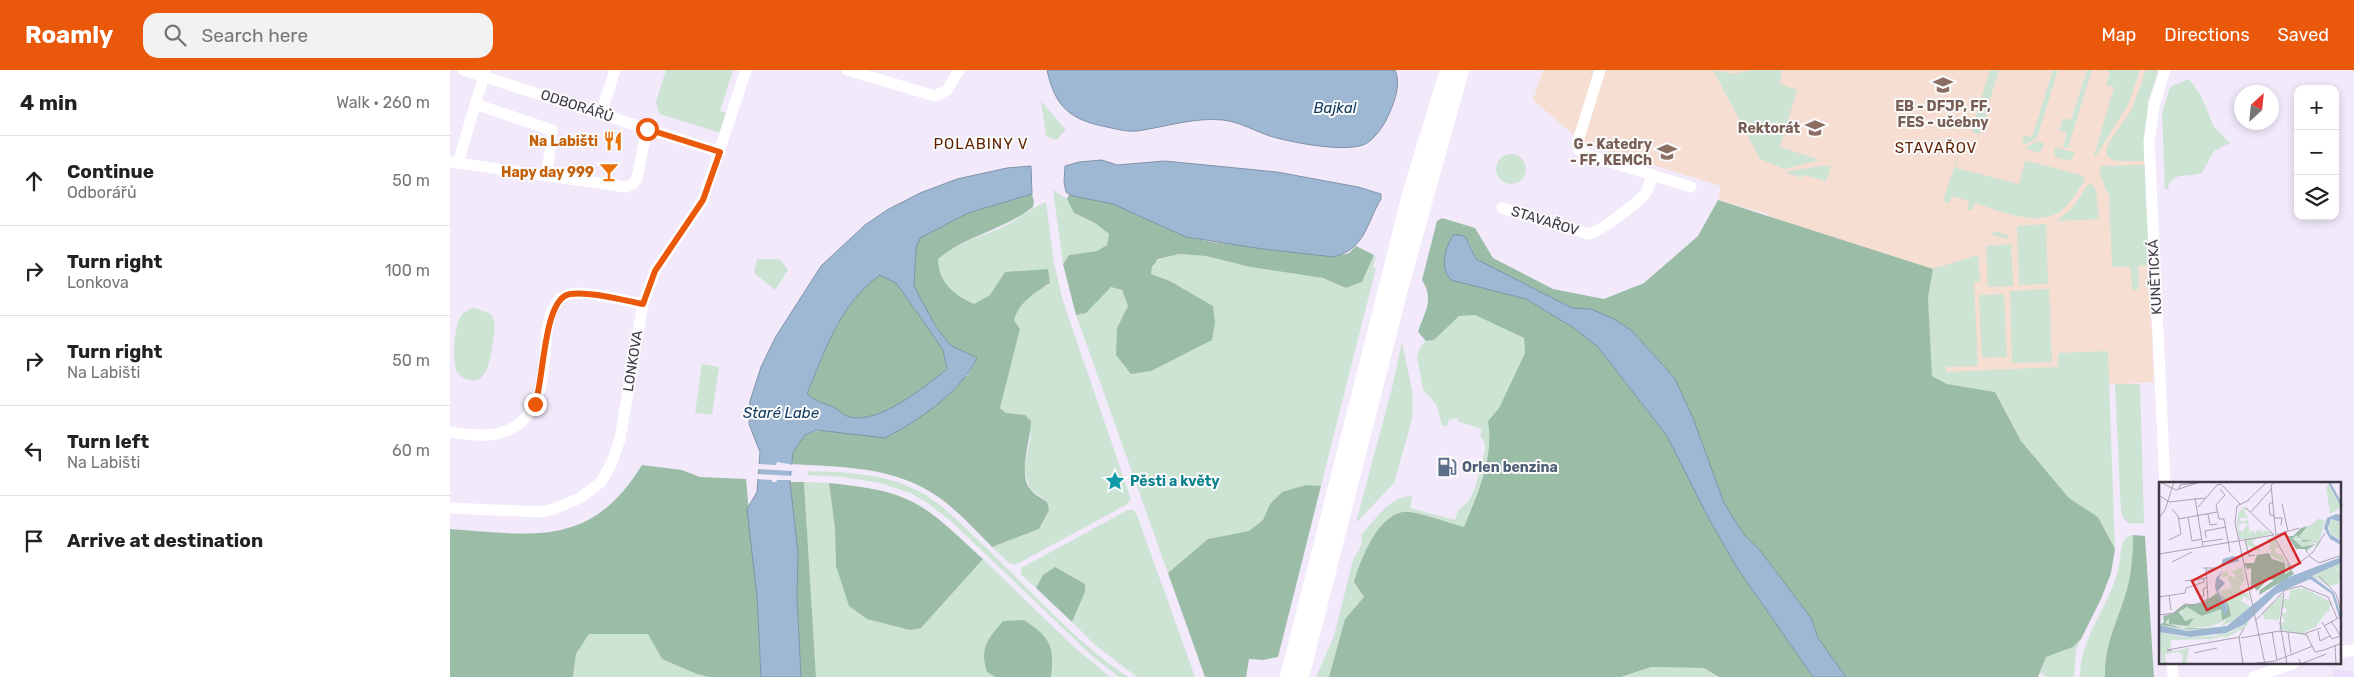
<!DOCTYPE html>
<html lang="en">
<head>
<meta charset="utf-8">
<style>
	body { margin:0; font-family:Rubik,sans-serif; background:#f2f2f2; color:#222 }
	.controls { position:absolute; right:15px; top:15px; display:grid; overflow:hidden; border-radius:10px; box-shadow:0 2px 8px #0003 }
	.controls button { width:45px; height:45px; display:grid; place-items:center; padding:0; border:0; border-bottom:1px solid #e0e0e0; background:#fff; color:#222; font:25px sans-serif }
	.compass { position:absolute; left:1784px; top:15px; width:45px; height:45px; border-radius:50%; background:#fff; box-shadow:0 2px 8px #0003; rotate:27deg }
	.stop { position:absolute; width:15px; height:15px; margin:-11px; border:4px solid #ea580c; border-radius:50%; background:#fff }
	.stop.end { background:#ea580c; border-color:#fff; box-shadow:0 1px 5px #0008 }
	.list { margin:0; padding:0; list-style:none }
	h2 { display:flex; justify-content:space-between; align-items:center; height:65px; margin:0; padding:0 20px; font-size:21px }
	h2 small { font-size:16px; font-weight:400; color:#767676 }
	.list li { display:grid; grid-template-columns:32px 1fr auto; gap:15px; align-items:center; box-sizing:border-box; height:90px; padding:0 20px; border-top:1px solid #e0e0e0 }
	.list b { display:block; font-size:19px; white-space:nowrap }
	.list p { margin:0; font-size:16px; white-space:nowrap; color:#767676 }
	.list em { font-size:16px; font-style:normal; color:#767676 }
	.icon { flex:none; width:28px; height:28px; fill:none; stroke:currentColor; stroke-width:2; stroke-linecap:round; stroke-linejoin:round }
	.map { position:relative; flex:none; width:1904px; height:607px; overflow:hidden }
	header { display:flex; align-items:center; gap:30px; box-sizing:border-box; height:70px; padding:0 25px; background:#ea580c; color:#fff }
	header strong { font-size:24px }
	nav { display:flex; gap:28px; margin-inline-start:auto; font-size:18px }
	.search { width:350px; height:45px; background:#f2f2f2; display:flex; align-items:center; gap:12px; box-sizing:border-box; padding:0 18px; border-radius:15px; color:#767676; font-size:19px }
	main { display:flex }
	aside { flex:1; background:#fff }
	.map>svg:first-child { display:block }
	.built { fill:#ebddfb }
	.education { fill:#f6ded3 }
	.green { fill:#cde3d4 }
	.forest { fill:#9bbda7 }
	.water { fill:#9eb8d3; stroke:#8192a8; fill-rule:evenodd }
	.pier { fill:#f2eafb }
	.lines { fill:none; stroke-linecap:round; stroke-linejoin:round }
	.street { stroke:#fff; stroke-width:11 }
	.secondary { stroke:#fff; stroke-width:16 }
	.route { stroke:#ea580c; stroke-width:6 }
	.labels { text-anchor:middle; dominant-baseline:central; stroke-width:4; stroke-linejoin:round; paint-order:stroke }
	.street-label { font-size:14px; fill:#3e3944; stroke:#fbfbfb }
	.education-label { font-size:14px; font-weight:bold; fill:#785e54; stroke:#fbfbfb; text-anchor:end }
	.food-label { font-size:14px; font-weight:bold; fill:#c56008; stroke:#fbfbfb; text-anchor:end }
	.service-label { font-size:14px; font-weight:bold; fill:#4e5e75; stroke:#fbfbfb; text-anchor:start }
	.culture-label { font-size:14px; font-weight:bold; fill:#0d838f; stroke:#fbfbfb; text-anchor:start }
	.water-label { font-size:15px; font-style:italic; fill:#143d62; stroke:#fbfbfb }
	.neighbourhood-label { font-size:15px; letter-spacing:1px; fill:#5e1f01; stroke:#fbfbfb }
	.inset-river { fill:none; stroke:#9eb8d3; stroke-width:2.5 }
	.inset-road { fill:none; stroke:#aaa3b2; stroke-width:1 }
	.view { fill:#d62828; fill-opacity:0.15; stroke:#d62828; stroke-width:2.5 }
	.inset-edge { fill:none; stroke:#3e3944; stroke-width:2.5 }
</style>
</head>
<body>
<header>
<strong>Roamly</strong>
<div class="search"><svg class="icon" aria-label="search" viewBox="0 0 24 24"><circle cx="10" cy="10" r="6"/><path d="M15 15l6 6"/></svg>Search here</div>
<nav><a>Map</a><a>Directions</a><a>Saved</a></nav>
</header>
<main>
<aside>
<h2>4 min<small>Walk · 260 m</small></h2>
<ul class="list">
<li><svg class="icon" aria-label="ahead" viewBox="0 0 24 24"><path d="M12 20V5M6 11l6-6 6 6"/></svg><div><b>Continue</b><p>Odborářů</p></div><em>50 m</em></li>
<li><svg class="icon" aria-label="right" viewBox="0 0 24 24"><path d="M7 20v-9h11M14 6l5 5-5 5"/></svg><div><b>Turn right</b><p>Lonkova</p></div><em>100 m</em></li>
<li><svg class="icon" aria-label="right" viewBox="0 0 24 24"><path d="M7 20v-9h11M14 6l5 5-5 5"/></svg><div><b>Turn right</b><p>Na Labišti</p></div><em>50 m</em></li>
<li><svg class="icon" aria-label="left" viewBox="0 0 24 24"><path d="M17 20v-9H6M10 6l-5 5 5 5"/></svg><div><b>Turn left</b><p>Na Labišti</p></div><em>60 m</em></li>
<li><svg class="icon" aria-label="arrive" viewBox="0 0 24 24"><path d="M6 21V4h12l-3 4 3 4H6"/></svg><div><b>Arrive at destination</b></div></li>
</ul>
</aside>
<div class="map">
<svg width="1904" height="607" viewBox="0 0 1904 607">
	<rect width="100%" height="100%" fill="#f2eafb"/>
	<polygon class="built" points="1883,600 1902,601 1904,607 1883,607"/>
	<polygon class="education" points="1093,0 1705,0 1709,2 1697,31 1693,71 1704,312 1545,322 1497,314 1317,144 1268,130 1271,116 1134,74 1083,30"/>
	<g class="green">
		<polygon points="216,0 283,0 270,41 277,43 271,63 209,44 206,32"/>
		<polygon points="1263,0 1284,4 1301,0 1332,0 1330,14 1347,20 1330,77 1370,90 1334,99 1310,89"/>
		<polygon points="1540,0 1549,0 1536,42 1537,50 1532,56 1530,64 1524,63 1522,59"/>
		<polygon points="1603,0 1608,0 1587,68 1576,74 1572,73 1574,65 1582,67"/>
		<polygon points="1637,0 1642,0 1618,78 1613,77 1617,63 1609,60 1613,48 1621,50"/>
		<polygon points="1655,0 1690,0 1679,33 1646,86 1644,86 1664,17 1656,15 1660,2"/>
		<polygon points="1696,0 1707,0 1708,2 1698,32 1694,91 1666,91 1657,86 1656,81 1660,71 1682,39"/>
		<path d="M1739 9 1751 26 1764 57 1780 73 1764 81 1752 103C1739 108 1725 101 1718 116L1719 120 1715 119 1712 43 1720 17Z"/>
		<polygon points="591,31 616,60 606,70 596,66"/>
		<polygon points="1587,71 1595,74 1589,83 1575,78"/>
		<polygon points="1604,77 1626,83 1619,91 1605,87"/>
		<path d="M1511 78 1506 98 1569 114 1575 92 1578 91 1631 105 1634 108V112C1627 121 1621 133 1612 140 1589 158 1549 141 1525 133L1522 141 1517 139 1519 131 1502 126 1499 133 1493 131Z"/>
		<circle cx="1061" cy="99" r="15"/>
		<polygon points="1695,95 1699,195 1688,196 1689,219 1682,220 1681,197 1662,197 1659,123 1657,123 1649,100 1652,96"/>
		<polygon points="1370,96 1381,96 1376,111 1353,105 1351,108 1334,102"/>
		<polygon points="1641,114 1646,120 1649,149 1607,151 1623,137 1637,116"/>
		<polygon points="603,120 617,129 624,143 645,153 659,164 657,175 647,181 619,185 613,194"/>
		<path d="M596 132 604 194 613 231 681 429 676 435 565 495 558 492 542 477 589 459 597 431 580 419 574 400 581 365 575 345 556 343 550 338 570 259 564 250C569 232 585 223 600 214L555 202 540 225 524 234C503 224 488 213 488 189 510 171 530 167 555 156 569 149 581 138 596 132Z"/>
		<polygon points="1596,154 1598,214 1569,215 1567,156"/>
		<polygon points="1544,161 1558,165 1559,169 1542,165"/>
		<polygon points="1561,174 1563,216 1538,217 1536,176"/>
		<path d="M729 184 756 186 800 197 873 208 897 218 912 212 924 185 926 188 923 197 926 198 871 416 856 415 820 434 813 450 799 461 758 469 718 503 626 245 636 242 661 217 672 220 678 236 667 258 763 236 720 211 701 204C702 188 715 187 729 184Z"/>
		<polygon points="1528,185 1530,211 1524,212 1528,296 1496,297 1496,302 1608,297 1608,283 1658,281 1665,479 1648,447 1619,428 1571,371 1545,322 1497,314 1482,306 1478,227 1483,199"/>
		<polygon points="307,189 330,189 338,200 325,220 304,203"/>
		<polygon points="1599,219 1602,292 1562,293 1560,221"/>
		<polygon points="1554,224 1557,287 1532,288 1529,225"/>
		<path d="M25 238 41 244C48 254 43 267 42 279 39 297 33 322 9 305 1 296 4 256 11 246 15 241 19 239 25 238Z"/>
		<path d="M1025 245 1074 268 1075 283 1049 338 1038 351C1044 388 1027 422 1014 457L904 512 914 527 895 549 879 607H866L884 566 903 490 912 474 911 465C925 450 940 426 962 426L960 438 1005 450C1010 433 1011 441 1020 429 1025 421 1035 386 1035 376 1034 372 1033 369 1030 366L1032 359 1007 351 1008 349 1004 348 1003 350 999 349 997 357 992 355 986 334 973 319 967 287 970 277 976 271 984 270 1009 246Z"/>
		<polygon points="952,272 962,320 963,341 960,357 944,413 906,453 943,314"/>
		<polygon points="252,294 269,297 262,345 245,343"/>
		<path d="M1665 314H1690L1694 453C1682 454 1674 455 1671 442Z"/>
		<path d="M358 401C392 402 428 403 460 417 488 429 510 453 531 473 577 516 626 573 678 607H669L642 586 502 452 476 432 460 423 430 413 394 407 358 405Z"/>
		<polygon points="354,412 379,413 385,459 386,496 471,558 533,489 622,575 660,607 601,607 603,590 537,602 545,607 366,607"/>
		<polygon points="678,440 683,440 687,445 745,607 687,607 645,575 622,552 635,522 593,505 586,518 571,504 571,498"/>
		<path d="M1683 465C1683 487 1681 509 1674 529 1665 556 1654 578 1655 607H1630C1630 564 1664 532 1670 490 1671 480 1671 467 1683 465Z"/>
		<polygon points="139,564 199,564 212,589 259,607 123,607 126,584"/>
		<polygon points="1631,569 1626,580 1624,607 1597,607 1590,603 1596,587 1623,577"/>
		<polygon points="1201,597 1254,598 1269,607 1171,607"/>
	</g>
	<g class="forest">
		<path d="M582 124 584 131 583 137C554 160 517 165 488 189 489 213 503 224 524 234L540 225 555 202 598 199 600 213C585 223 569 232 564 250L570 259 550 338 556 343 575 345 581 351C581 370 567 405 581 420 585 425 592 428 597 432L599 440 589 459 542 477C522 457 503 435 479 421 437 396 388 397 341 394 346 362 361 359 389 361L517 306 527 288 500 275 486 257 464 216 466 178 470 168 518 143Z"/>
		<polygon points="619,124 663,134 736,167 762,172 884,187 899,183 906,176 924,185 912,212 896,218 873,208 800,197 756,186 729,184 708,189 702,197 701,204 720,211 763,236 765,253 762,270 701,301 681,304 666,285 667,258 678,236 672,220 661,217 636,243 626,245 613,194 619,185 647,181 657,175 659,164 645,153 624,143 617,129"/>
		<path d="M1268 130 1483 199 1478 227 1482 306 1497 314 1545 322 1571 371 1619 428 1648 447 1665 479 1661 503 1651 529 1631 569 1623 577 1596 587 1588 607H1396L1368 568 1361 548 1309 479 1294 465 1274 433 1243 348 1225 309 1204 285 1181 260 1141 239 1122 238 1026 189 1019 173 995 186V198L1045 221 1076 229 1124 258 1148 277 1217 366 1259 449 1286 496 1363 607H1269L1254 598 1201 597 1171 607H879L895 549 914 527 904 512C910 491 927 446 953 442 964 440 1001 454 1014 457 1028 422 1044 388 1038 351L1049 338 1075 283 1074 268 1025 245 1009 246 984 270 976 271 968 262C974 242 985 231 972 210L987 151 992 148 1025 158 1043 188 1103 219 1154 229 1194 213 1248 166Z"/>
		<path d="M430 205 446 213 469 245 493 280 497 300C474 317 431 354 400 347 394 346 389 340 384 338 373 333 365 331 357 324 374 282 391 232 430 205Z"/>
		<path d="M192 395 232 400 250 407 296 409 307 527 311 607H259L247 604 212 589 198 564H139L126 584 123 607H0V459C85 465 141 478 192 395Z"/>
		<polygon points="340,412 354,412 366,607 351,607 347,528 348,482"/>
		<path d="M379 413C405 416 430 418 454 428 484 440 509 468 533 489L471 558 460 560 417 549 399 536 386 496 385 459Z"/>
		<polygon points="856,415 871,416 828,587 813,590 799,589 796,607 755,607 718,503 758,469 799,461 813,450 820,434 832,422"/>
		<path d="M1683 465 1695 466 1704 607H1655C1654 578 1665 556 1674 529 1681 509 1683 487 1683 465Z"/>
		<polygon points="605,497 635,514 635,522 622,552 586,518 593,505"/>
		<path d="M574 550C600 567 605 576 601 607H545L537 602C529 578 538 569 553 551Z"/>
	</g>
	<g class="water">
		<path d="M597 0H945C951 13 945 31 939 44 935 54 924 71 913 75 892 82 845 73 823 67 806 62 791 52 773 50 745 47 715 57 687 61 677 62 666 59 657 57 620 50 605 37 597 0Z"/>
		<path d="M652 90 667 95 715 91 827 102 908 117 931 124V129C916 154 916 178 884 187L813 179 736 167 663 134 623 126 616 122 614 112 615 96 629 92Z"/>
		<path d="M581 96 582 124 518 143 470 168 466 178 464 216 486 257 500 275 527 288C510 323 469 350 435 368L367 360 355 365 343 382 340 412 348 482 347 528 351 607H311L307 527 297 439 307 422 310 382 299 354 300 331 311 297 325 268 371 196 415 155 437 140 470 123 507 109 557 98ZM430 205 446 213 469 245 493 280 497 299C474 317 430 354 400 347 394 346 389 340 383 337 373 333 365 331 357 324 374 282 391 232 430 205Z"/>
		<path d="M1003 165H1011L1016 168 1026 189 1122 238 1141 239 1164 249 1181 260 1204 285 1225 309 1243 348 1274 433 1294 465 1309 479 1361 548 1368 568 1396 607H1363L1286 496 1259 449 1217 366 1148 277 1124 258 1076 229 1001 210C989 198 995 178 1003 165Z"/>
	</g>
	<g class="pier">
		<polygon points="327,392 344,395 343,401 307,399 307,394 326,395"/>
		<polygon points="307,404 343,406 343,410 327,410 326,412 322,412 322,410 306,409"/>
	</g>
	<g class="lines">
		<g class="street">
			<polyline points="13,0 270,82"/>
			<polyline points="397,0 485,26 497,20 509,0"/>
			<polyline points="1150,0 1128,71 1129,80 1138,85 1241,117"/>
			<polyline points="25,34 102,60 97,106"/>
			<polyline points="151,44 165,0"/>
			<polyline points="0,92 176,117 183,114 187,108 197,59"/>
			<polyline points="8,93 35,2"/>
			<path d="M1052 138 1139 164C1149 162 1188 133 1195 124 1199 119 1200 111 1202 105"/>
			<path d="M0 362C15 364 31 367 46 364 120 349 76 239 117 225 133 219 175 231 193 234"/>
			<polyline points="1715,413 1699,71 1704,35 1715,0"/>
			<polyline points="0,438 90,442 104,439 130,428 151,412 162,392 170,369 193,234 205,201 253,130 296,0"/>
			<polyline points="1890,582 1904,580"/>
			<polyline points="1722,593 1723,607"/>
			<polyline points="1804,607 1844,593"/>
		</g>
		<g class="secondary">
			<polyline points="838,607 961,121 998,0"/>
			<polyline points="851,607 950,219 1011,0"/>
		</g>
	</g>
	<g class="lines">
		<path class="route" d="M85 334C94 311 93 228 120 224 140 221 172 230 193 234L205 201 253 130 270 82 197 59"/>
	</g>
	<defs>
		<symbol id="university-bare" viewBox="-9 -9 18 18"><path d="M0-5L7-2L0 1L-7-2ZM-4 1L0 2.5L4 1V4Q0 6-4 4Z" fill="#8d6e63" stroke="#fbfbfb" stroke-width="2.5" paint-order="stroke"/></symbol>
		<symbol id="restaurant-bare" viewBox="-9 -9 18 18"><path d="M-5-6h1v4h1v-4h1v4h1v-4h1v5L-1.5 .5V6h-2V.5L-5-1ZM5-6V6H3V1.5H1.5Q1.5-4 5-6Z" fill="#e8710a" stroke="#fbfbfb" stroke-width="2.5" paint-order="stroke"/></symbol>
		<symbol id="bar-bare" viewBox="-9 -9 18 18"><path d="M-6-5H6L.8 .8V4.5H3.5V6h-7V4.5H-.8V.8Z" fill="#e8710a" stroke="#fbfbfb" stroke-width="2.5" paint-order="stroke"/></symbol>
		<symbol id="fuel-bare" viewBox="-9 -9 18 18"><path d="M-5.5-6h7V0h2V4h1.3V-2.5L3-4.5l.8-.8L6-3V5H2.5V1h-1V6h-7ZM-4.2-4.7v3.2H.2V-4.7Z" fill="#5c6f8a" stroke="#fbfbfb" stroke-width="2.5" paint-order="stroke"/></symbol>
		<symbol id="sight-bare" viewBox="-9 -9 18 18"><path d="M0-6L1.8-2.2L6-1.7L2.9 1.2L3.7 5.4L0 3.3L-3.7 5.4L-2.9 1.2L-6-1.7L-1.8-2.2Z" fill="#0f9aa8" stroke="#fbfbfb" stroke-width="2.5" paint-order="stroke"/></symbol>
	</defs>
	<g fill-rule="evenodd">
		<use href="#university-bare" x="1479" y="1" width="28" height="28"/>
		<use href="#university-bare" x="1351" y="44" width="28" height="28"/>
		<use href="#restaurant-bare" x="149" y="57" width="28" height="28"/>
		<use href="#university-bare" x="1203" y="68" width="28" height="28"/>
		<use href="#bar-bare" x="145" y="88" width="28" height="28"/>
		<use href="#fuel-bare" x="983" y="383" width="28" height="28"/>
		<use href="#sight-bare" x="651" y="397" width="28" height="28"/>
	</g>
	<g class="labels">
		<g class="street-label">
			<text transform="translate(127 36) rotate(18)">ODBORÁŘŮ</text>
			<text transform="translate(1095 151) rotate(17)">STAVAŘOV</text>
			<text transform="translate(1705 207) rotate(-93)">KUNĚTICKÁ</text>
			<text transform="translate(183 291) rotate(-81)">LONKOVA</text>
		</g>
		<g class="education-label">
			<text x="1493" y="36" text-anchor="middle">EB - DFJP, FF,<tspan x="1493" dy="16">FES - učebny</tspan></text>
			<text x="1350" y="58">Rektorát</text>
			<text x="1202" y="74">G - Katedry<tspan x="1202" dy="16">- FF, KEMCh</tspan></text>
		</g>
		<g class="food-label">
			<text x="148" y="71">Na Labišti</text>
			<text x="144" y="102">Hapy day 999</text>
		</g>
		<g class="service-label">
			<text x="1012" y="397">Orlen benzina</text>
		</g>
		<g class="culture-label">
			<text x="680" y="411">Pěsti a květy</text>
		</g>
		<g class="water-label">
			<text x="885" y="38">Bajkal</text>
			<text x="331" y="343">Staré Labe</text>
		</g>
		<g class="neighbourhood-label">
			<text x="531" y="74">POLABINY V</text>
			<text x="1486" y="78">STAVAŘOV</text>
		</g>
	</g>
	<g transform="translate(1709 412)">
		<rect width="182" height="182" fill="#f2eafb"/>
		<path d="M170 3 182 25 171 32 167 5ZM85 24 89 29 84 27 89 36H81L82 40 89 38 91 54V50L95 49 97 53V49L102 48 104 52 105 48 109 51 107 47 113 52 99 55 93 60 103 70 87 63 86 59 90 57H80L79 47 84 50 88 41 81 42 79 46 78 41 79 32ZM159 37 166 38 159 65 156 61 143 65 137 63 135 55 137 53 140 58 144 60 150 58H142L140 52ZM174 37 182 41V58L171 51 170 43ZM113 54 120 66H115L118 72H123L130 89 125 93 121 95 126 92 127 81 111 73 113 67 109 68 112 63 107 55 112 57ZM182 81V86L174 89 182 88V98L177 103 170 104 154 94ZM83 85 86 97 80 106 87 112 89 110 91 118 81 112 85 115 82 119 92 125 79 137 56 147 28 149 1 143V140L2 143 30 147 61 145 67 138 53 144 33 146 21 145 7 141 10 136V142L24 144 22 127 32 125 43 134 58 127 54 124 57 121 61 122 64 136 72 134 70 124 60 109 73 106 68 94 62 96 65 89 69 90V95L71 93 75 96 77 93 72 90ZM145 106 174 121 170 126 171 130H167L157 145 145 150 149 153 151 155 120 147 121 140H126L122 131H127L128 127 123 126 124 117H130L131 108ZM124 112 120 138 106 137 103 131ZM90 139 88 144 67 156 65 154 51 157V160L49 157 12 158 11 170 30 166 27 182H22L24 173 20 170 6 172 7 182H3L0 150 24 155 55 154 74 149Z" fill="#cde3d4"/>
		<path d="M149 44 140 54 142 58H153L144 60 137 53 134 57 143 65 157 62 148 68 149 73 146 67H137L129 54H134L142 46ZM110 71 113 77 126 81V92L121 95 131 89 127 79 135 92 100 113 101 108 115 98 109 97 98 109 95 105 92 109V86L88 87 85 81H95L98 73ZM61 110 70 124 72 134 63 138 62 127 43 134 28 125 20 130 26 139 35 136 29 144 10 142V136L6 141 23 146H52L30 147 1 143 5 140 4 134 13 132 24 123 44 121 58 111 66 131 69 127Z" fill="#9bbda7"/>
		<path d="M177 32 182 33V40L172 37 169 46 171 52 182 59V63L171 57 165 46 168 36ZM74 74 79 75 80 79 62 84 64 77ZM182 75V81L153 94 175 111 182 133V141L173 112 151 97 117 112 86 142 67 151 31 155 0 150V143L28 149 68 144 125 97ZM64 89 60 96 66 101 59 109 69 127 66 134 56 105 57 96Z" fill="#9eb8d3"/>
		<path class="inset-river" d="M170 0 183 24"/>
		<path class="inset-road" d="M1 0 17 8 41 0M116 0 112 3 117 54M58 3 62 2 82 23M20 7 21 3 36 1M61 7 66 13 57 23 60 37H65L71 70M0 13 10 20 46 16M36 16 44 65M90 18 78 24 76 40 106 182M88 19 108 0M114 20 110 22 111 33 115 34M123 22 129 49M39 25 59 2M87 26 114 52M92 30 113 6M49 32 51 43 58 42M29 35 33 59 43 57M0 36 6 28 15 0M115 36H123L122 43M19 37 58 30M113 51 133 87 154 70 166 51M117 53 140 46M47 56 46 49 67 45M10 58 22 52 19 34 13 27M86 58 90 74 96 73M43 60 64 57M0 72 115 53M150 74 160 81 183 73M13 80 33 70M44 86H58L47 89M160 94 177 112 183 132M26 99 48 96M27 106 45 100 44 96M10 113 12 128M0 115 26 111 27 106M0 116V143M40 117 45 114 44 107 48 105M0 133 15 131 26 122 36 123 49 117 47 86M97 138 126 108 142 104 169 115 178 136M172 139 183 156M163 140 173 157 181 154M121 141 128 182M121 142 125 111M165 144 183 134M159 149 161 159 171 154M113 150 118 178M129 150 132 171M147 151 162 146M82 156 120 149 147 152 156 170 165 168M176 163 177 182M165 168 183 161M13 169 8 168 81 155M35 171 58 166M140 177 142 182 167 172M84 182 80 155 85 146M90 182 116 179 154 164"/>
		<path class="view" d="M126 51 141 81 48 128 33 99Z"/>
		<rect width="182" height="182" class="inset-edge"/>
	</g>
</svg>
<div class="controls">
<button>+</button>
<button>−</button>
<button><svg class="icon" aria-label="layers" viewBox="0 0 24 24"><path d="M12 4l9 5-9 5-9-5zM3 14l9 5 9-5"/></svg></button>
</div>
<svg class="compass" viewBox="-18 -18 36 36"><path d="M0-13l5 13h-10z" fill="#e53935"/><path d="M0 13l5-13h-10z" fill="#767676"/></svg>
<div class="stop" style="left:197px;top:59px"></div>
<div class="stop end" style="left:85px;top:334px"></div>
</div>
</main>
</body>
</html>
